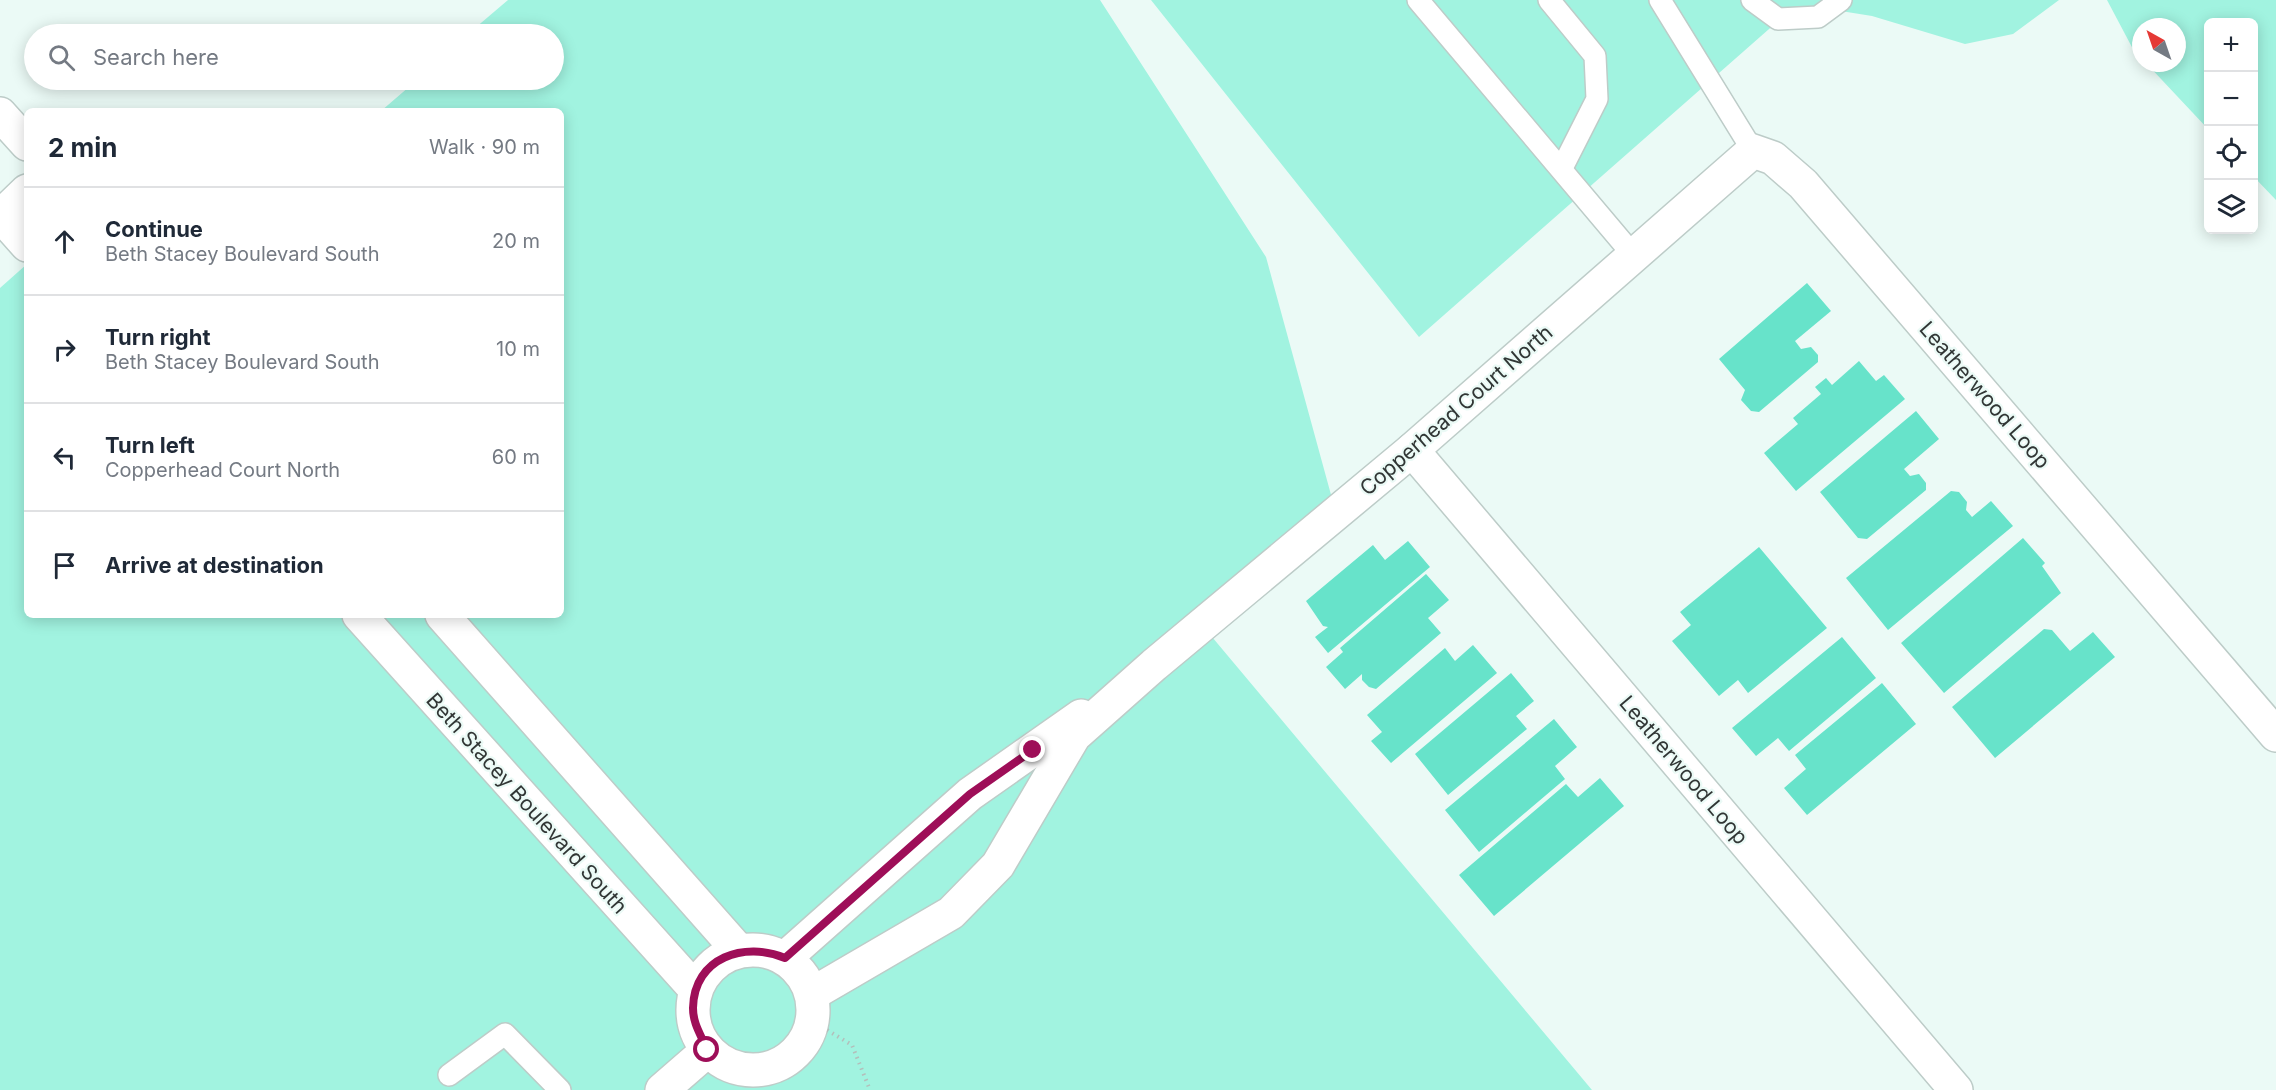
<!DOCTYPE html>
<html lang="en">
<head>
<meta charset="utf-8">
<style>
	body { margin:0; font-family:Inter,sans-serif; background:#f2f2f3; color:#1f2937 }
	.controls { position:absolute; right:18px; top:18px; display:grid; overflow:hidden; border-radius:9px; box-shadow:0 3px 15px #0003 }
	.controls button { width:54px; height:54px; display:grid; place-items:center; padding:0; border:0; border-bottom:2px solid #e0e1e3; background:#fff; color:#1f2937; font:30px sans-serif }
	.compass { position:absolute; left:2132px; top:18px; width:54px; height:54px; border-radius:50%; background:#fff; box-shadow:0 3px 15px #0003; rotate:320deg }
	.stop { position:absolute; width:18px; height:18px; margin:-14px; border:4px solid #9e0e58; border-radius:50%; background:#fff }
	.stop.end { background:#9e0e58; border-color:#fff; box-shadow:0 2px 6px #0008 }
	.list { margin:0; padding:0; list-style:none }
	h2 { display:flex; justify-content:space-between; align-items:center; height:78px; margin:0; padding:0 24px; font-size:26px }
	h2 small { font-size:20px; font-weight:400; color:#747a83 }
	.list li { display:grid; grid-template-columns:39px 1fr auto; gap:18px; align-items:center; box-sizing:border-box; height:108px; padding:0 24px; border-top:2px solid #e0e1e3 }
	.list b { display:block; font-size:22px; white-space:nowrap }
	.list p { margin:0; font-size:20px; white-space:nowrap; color:#747a83 }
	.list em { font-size:20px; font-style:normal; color:#747a83 }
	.icon { flex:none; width:33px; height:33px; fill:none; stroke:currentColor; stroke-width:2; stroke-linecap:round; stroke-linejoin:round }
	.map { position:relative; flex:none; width:2276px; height:1090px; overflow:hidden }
	.search { position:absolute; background:#fff; box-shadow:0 3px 15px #0003; left:24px; top:24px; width:540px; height:66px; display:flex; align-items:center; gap:15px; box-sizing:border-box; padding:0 21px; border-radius:33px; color:#747a83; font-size:22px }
	.panel { position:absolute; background:#fff; box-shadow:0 3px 15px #0003; left:24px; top:108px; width:540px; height:510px; border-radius:9px }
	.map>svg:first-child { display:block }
	.green { fill:#a1f3e0 }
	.building { fill:#67e3ca }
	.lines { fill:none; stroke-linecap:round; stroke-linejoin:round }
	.service-casing { stroke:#bdccc8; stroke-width:24 }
	.minor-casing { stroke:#bdccc8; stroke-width:36 }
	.tertiary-casing { stroke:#bdccc8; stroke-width:36 }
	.path { stroke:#b3bfbb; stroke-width:4; stroke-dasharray:1.5 4.5; stroke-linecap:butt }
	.service { stroke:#fff; stroke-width:21 }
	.minor { stroke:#fff; stroke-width:33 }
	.tertiary { stroke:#fff; stroke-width:33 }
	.route { stroke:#9e0e58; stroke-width:8 }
	.labels { text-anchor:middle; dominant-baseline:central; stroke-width:4.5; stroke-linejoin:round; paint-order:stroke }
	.street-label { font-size:21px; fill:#313635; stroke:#ebfaf6 }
</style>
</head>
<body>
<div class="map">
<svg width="2276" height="1090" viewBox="0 0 2276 1090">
	<rect width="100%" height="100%" fill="#ebfaf6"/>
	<g class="green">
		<polygon points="508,0 1100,0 1266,257 1336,513 1202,625 1592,1090 0,1090 0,288 27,264 27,615 561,615 561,111 381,111 417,80 554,80 554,34 468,34"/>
		<polygon points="1151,0 2059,0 2013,34 1965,44 1872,16 1822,8 1777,22 1419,337"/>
		<polygon points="2107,0 2276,0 2276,200 2254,177 2254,22 2208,22 2208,129 2146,63 2177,63 2177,27 2141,27 2141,58 2134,51"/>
	</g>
	<g class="building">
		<polygon points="1807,283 1831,311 1795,341 1801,349 1811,347 1818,355 1818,362 1759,412 1751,411 1741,400 1745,390 1719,359"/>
		<polygon points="1859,361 1876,381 1884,375 1905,399 1796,491 1764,453 1798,424 1793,418 1821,394 1815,387 1826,378 1832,385"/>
		<polygon points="1916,411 1939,439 1904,469 1910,476 1919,474 1926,483 1926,490 1867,539 1858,538 1820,492"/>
		<polygon points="1951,491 1959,492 1967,502 1966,510 1972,517 1991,501 2013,526 1888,630 1846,578"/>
		<polygon points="2023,538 2045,563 2042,566 2061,593 1944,693 1901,643"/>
		<polygon points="1408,541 1430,567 1328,653 1315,637 1328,627 1323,626 1306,601 1373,545 1385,560"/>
		<polygon points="1759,547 1827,628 1748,693 1738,680 1719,696 1672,641 1691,625 1680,612"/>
		<polygon points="1426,574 1449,600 1428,618 1441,633 1376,689 1369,687 1362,680 1362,674 1345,689 1326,667 1343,652 1340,648"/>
		<polygon points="2044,629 2052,630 2070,651 2093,632 2115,657 1995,758 1952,707"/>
		<polygon points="1842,637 1876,678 1789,751 1778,738 1756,756 1732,728"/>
		<polygon points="1473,645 1497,673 1391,763 1371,741 1382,732 1367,715 1445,648 1455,661"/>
		<polygon points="1511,673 1534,701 1516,716 1527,729 1448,795 1415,754"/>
		<polygon points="1882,683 1916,724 1807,815 1784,788 1806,769 1795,755"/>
		<polygon points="1554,719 1577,747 1555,766 1565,779 1479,852 1445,810"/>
		<polygon points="1600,778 1624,806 1494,916 1459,875 1566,784 1578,797"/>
	</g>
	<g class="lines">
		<defs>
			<g id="service">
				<polyline points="1418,0 1634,256"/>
				<polyline points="1549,0 1595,56 1597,99 1562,168"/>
				<polyline points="1660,0 1753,151"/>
				<polyline points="1752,0 1778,19 1818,17 1841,0"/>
				<polyline points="449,1075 505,1034 560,1090"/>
			</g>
			<g id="minor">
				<polyline points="1,216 27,245"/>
				<polyline points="1412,450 1956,1090"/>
				<polyline points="359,615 696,990"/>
				<polyline points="442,615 739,951"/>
				<circle cx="753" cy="1010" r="60"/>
				<polyline points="785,958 970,794 1081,716"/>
				<polyline points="812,994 951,913 998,865 1074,736 1154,665 1412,450 1753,151 1773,158 1803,184 2276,735"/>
				<polyline points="662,1090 708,1050"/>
			</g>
			<g id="tertiary">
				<polyline points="0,114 27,144"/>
				<polyline points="0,217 27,191"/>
			</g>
		</defs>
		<use href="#service" class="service-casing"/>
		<use href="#minor" class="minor-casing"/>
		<use href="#tertiary" class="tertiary-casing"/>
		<polyline class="path" points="822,1027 852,1045 870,1090"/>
		<use href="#service" class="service"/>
		<use href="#minor" class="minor"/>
		<use href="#tertiary" class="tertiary"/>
	</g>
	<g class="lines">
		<path class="route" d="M707 1050C702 1036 693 1025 693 1008 694 957 745 941 785 958L970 794 1033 750"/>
	</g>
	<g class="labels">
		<g class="street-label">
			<text transform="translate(1985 395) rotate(49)">Leatherwood Loop</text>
			<text transform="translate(1456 410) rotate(-41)">Copperhead Court North</text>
			<text transform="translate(1684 770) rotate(50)">Leatherwood Loop</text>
			<text transform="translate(527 803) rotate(48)">Beth Stacey Boulevard South</text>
		</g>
	</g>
</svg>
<div class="controls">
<button>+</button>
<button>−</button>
<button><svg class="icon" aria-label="locate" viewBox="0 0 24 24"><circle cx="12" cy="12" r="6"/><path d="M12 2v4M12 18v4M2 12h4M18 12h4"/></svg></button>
<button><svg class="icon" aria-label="layers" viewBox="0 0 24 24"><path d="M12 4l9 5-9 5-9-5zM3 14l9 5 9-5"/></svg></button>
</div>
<svg class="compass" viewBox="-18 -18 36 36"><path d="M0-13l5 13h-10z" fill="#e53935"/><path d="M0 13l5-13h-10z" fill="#747a83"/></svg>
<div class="stop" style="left:707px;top:1050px"></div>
<div class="stop end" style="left:1033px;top:750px"></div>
<div class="search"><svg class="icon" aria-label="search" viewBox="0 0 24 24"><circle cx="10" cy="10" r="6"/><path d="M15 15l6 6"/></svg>Search here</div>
<section class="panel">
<h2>2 min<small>Walk · 90 m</small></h2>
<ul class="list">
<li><svg class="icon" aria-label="ahead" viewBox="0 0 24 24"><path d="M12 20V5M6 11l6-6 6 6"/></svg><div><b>Continue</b><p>Beth Stacey Boulevard South</p></div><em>20 m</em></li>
<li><svg class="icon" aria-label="right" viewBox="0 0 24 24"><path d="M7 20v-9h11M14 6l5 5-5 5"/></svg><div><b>Turn right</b><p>Beth Stacey Boulevard South</p></div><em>10 m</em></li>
<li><svg class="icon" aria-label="left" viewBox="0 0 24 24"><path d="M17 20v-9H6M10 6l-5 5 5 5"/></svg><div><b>Turn left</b><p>Copperhead Court North</p></div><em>60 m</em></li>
<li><svg class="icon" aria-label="arrive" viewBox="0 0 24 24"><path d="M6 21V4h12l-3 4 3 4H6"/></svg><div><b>Arrive at destination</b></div></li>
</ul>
</section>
</div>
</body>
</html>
